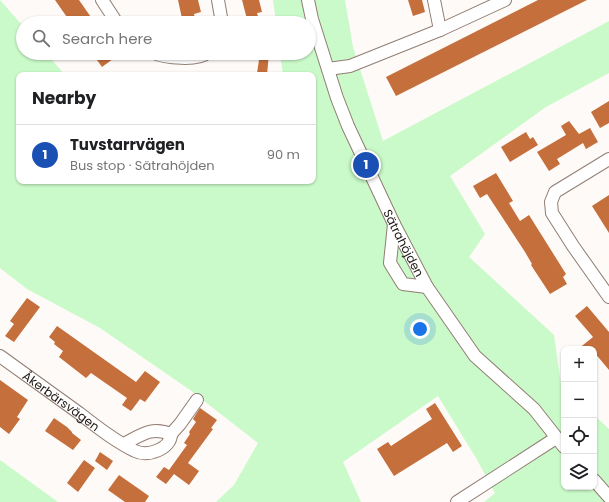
<!DOCTYPE html>
<html lang="en">
<head>
<meta charset="utf-8">
<style>
	body { margin:0; font-family:Poppins,sans-serif; background:#f2f2f2; color:#202124 }
	.controls { position:absolute; right:12px; bottom:12px; display:grid; overflow:hidden; border-radius:8px; box-shadow:0 1px 3px #0004 }
	.controls button { width:36px; height:36px; display:grid; place-items:center; padding:0; border:0; border-bottom:1px solid #e0e0e0; background:#fff; color:#202124; font:20px sans-serif }
	.you { position:absolute; left:420px; top:329px; width:14px; height:14px; margin:-10px; border:3px solid #fff; border-radius:50%; background:#1a73e8; box-shadow:0 0 0 6px #1a73e833 }
	.badge { display:grid; place-items:center; width:26px; height:26px; border-radius:50%; background:#a82e83; color:#fff; font-size:13px; font-weight:700 }
	.pin { position:absolute; translate:-50% -50%; border:2px solid #fff; box-shadow:0 1px 4px #0006 }
	.list { margin:0; padding:0; list-style:none }
	h2 { display:flex; justify-content:space-between; align-items:center; height:52px; margin:0; padding:0 16px; font-size:17px }
	h2 small { font-size:13px; font-weight:400; color:#757577 }
	.list li { display:grid; grid-template-columns:26px 1fr auto; gap:12px; align-items:center; box-sizing:border-box; height:60px; padding:0 16px; border-top:1px solid #e0e0e0 }
	.list b { display:block; font-size:15px; white-space:nowrap }
	.list p { margin:0; font-size:13px; white-space:nowrap; color:#757577 }
	.list em { font-size:13px; font-style:normal; color:#757577 }
	.icon { flex:none; width:22px; height:22px; fill:none; stroke:currentColor; stroke-width:2; stroke-linecap:round; stroke-linejoin:round }
	.map { position:relative; flex:none; width:609px; height:502px; overflow:hidden }
	.search { position:absolute; background:#fff; box-shadow:0 1px 3px #0004; left:16px; top:16px; width:300px; height:44px; display:flex; align-items:center; gap:10px; box-sizing:border-box; padding:0 14px; border-radius:22px; color:#757577; font-size:15px }
	.panel { position:absolute; background:#fff; box-shadow:0 1px 3px #0004; left:16px; top:72px; width:300px; height:112px; border-radius:8px }
	.map>svg:first-child { display:block }
	.green { fill:#cafac9 }
	.building { fill:#c46f3c }
	.lines { fill:none; stroke-linecap:round; stroke-linejoin:round }
	.minor-casing { stroke:#917d73; stroke-width:14 }
	.minor { stroke:#fff; stroke-width:12 }
	.labels { text-anchor:middle; dominant-baseline:central; stroke-width:3; stroke-linejoin:round; paint-order:stroke }
	.street-label { font-size:12px; fill:#1d1612; stroke:#fefaf7 }
</style>
</head>
<body>
<div class="map">
<svg width="609" height="502" viewBox="0 0 609 502">
	<rect width="100%" height="100%" fill="#fefaf7"/>
	<g class="green">
		<polygon points="0,0 23,26 23,53 46,53 65,75 19,75 19,181 313,181 313,75 283,75 280,53 309,53 309,23 276,23 273,0 345,0 353,47 383,141 609,21 609,73 546,107 450,176 485,234 469,257 554,335 561,384 564,387 564,487 594,487 594,415 609,429 609,502 484,502 495,493 476,458 438,396 343,462 361,502 216,502 234,485 258,443 190,390 100,328 27,289 0,268"/>
		<polygon points="0,460 58,502 0,502"/>
	</g>
	<g class="building">
		<polygon points="55,0 79,0 95,23 71,23"/>
		<polygon points="178,0 198,0 201,12 194,14 196,23 183,23"/>
		<polygon points="242,0 259,0 262,12 257,13 260,23 248,23"/>
		<polygon points="408,0 422,0 425,12 413,16"/>
		<polygon points="538,0 587,0 396,96 386,77"/>
		<polygon points="92,53 121,53 102,67"/>
		<polygon points="257,53 269,53 267,75 257,73 259,60"/>
		<polygon points="609,101 609,123 600,128 591,112"/>
		<polygon points="569,121 579,134 590,128 598,142 586,149 583,143 557,159 560,164 549,171 537,152 566,135 561,126"/>
		<polygon points="526,132 530,139 533,137 538,145 510,162 501,147"/>
		<polygon points="496,173 513,201 509,203 520,221 529,215 566,274 563,277 567,284 550,294 531,265 532,264 525,252 487,194 480,198 473,186"/>
		<polygon points="609,195 609,233 592,206"/>
		<polygon points="27,298 40,307 14,342 5,336 14,324 10,321"/>
		<polygon points="587,306 609,332 609,370 594,352 594,349 578,349 593,337 575,316"/>
		<polygon points="57,326 136,382 145,371 160,382 145,402 140,399 131,411 122,405 127,398 91,373 86,378 59,357 63,351 54,344 55,342 49,337"/>
		<polygon points="0,380 28,400 17,417 20,419 9,434 0,427"/>
		<polygon points="435,403 462,446 453,452 447,443 394,476 377,449 388,442 391,446 432,419 426,409"/>
		<polygon points="200,408 217,420 211,428 213,429 188,463 199,471 189,485 174,474 166,484 156,477 164,467 169,470 187,445 184,443 190,434 189,432 196,422 193,419"/>
		<polygon points="54,418 67,427 72,432 72,433 81,440 73,450 45,431"/>
		<polygon points="100,452 113,461 107,470 95,461"/>
		<polygon points="84,460 95,468 78,492 67,483"/>
		<polygon points="119,475 149,496 145,502 125,502 108,490"/>
	</g>
	<g class="lines">
		<defs>
			<g id="minor">
				<polyline points="102,0 117,23"/>
				<polyline points="218,0 222,23"/>
				<path id="s1" d="M308 0 312 19 337 98 348 126 394 224 427 287 475 356 534 409 564 447"/>
				<polyline points="434,0 440,30"/>
				<path d="M154 53C165 58 198 61 207 53"/>
				<polyline points="328,69 350,66 440,30 505,0"/>
				<polyline points="609,159 555,192 551,202 552,213 573,246 609,297"/>
				<polyline points="394,224 390,263 403,284 427,287"/>
				<path id="s2" d="M0 356C26 375 53 394 79 413 97 427 115 441 135 451 148 457 171 449 171 434 152 426 141 435 124 444"/>
				<polyline points="171,434 180,424 197,400"/>
				<polyline points="594,480 609,497"/>
				<polyline points="457,502 556,438"/>
			</g>
		</defs>
		<use href="#minor" class="minor-casing"/>
		<use href="#minor" class="minor"/>
	</g>
	<g class="labels">
		<g class="street-label">
			<text stroke="none"><textPath href="#s1" startOffset="262">Sätrahöjden</textPath></text>
			<text stroke="none"><textPath href="#s2" startOffset="76">Åkerbärsvägen</textPath></text>
		</g>
	</g>
</svg>
<div class="controls">
<button>+</button>
<button>−</button>
<button><svg class="icon" aria-label="locate" viewBox="0 0 24 24"><circle cx="12" cy="12" r="6"/><path d="M12 2v4M12 18v4M2 12h4M18 12h4"/></svg></button>
<button><svg class="icon" aria-label="layers" viewBox="0 0 24 24"><path d="M12 4l9 5-9 5-9-5zM3 14l9 5 9-5"/></svg></button>
</div>
<div class="you"></div>
<div class="pin badge" style="left:366px;top:165px;background:#1a4fb4">1</div>
<div class="search"><svg class="icon" aria-label="search" viewBox="0 0 24 24"><circle cx="10" cy="10" r="6"/><path d="M15 15l6 6"/></svg>Search here</div>
<section class="panel">
<h2>Nearby<small></small></h2>
<ul class="list">
<li><span class="badge" style="background:#1a4fb4">1</span><div><b>Tuvstarrvägen</b><p>Bus stop · Sätrahöjden</p></div><em>90 m</em></li>
</ul>
</section>
</div>
</body>
</html>
